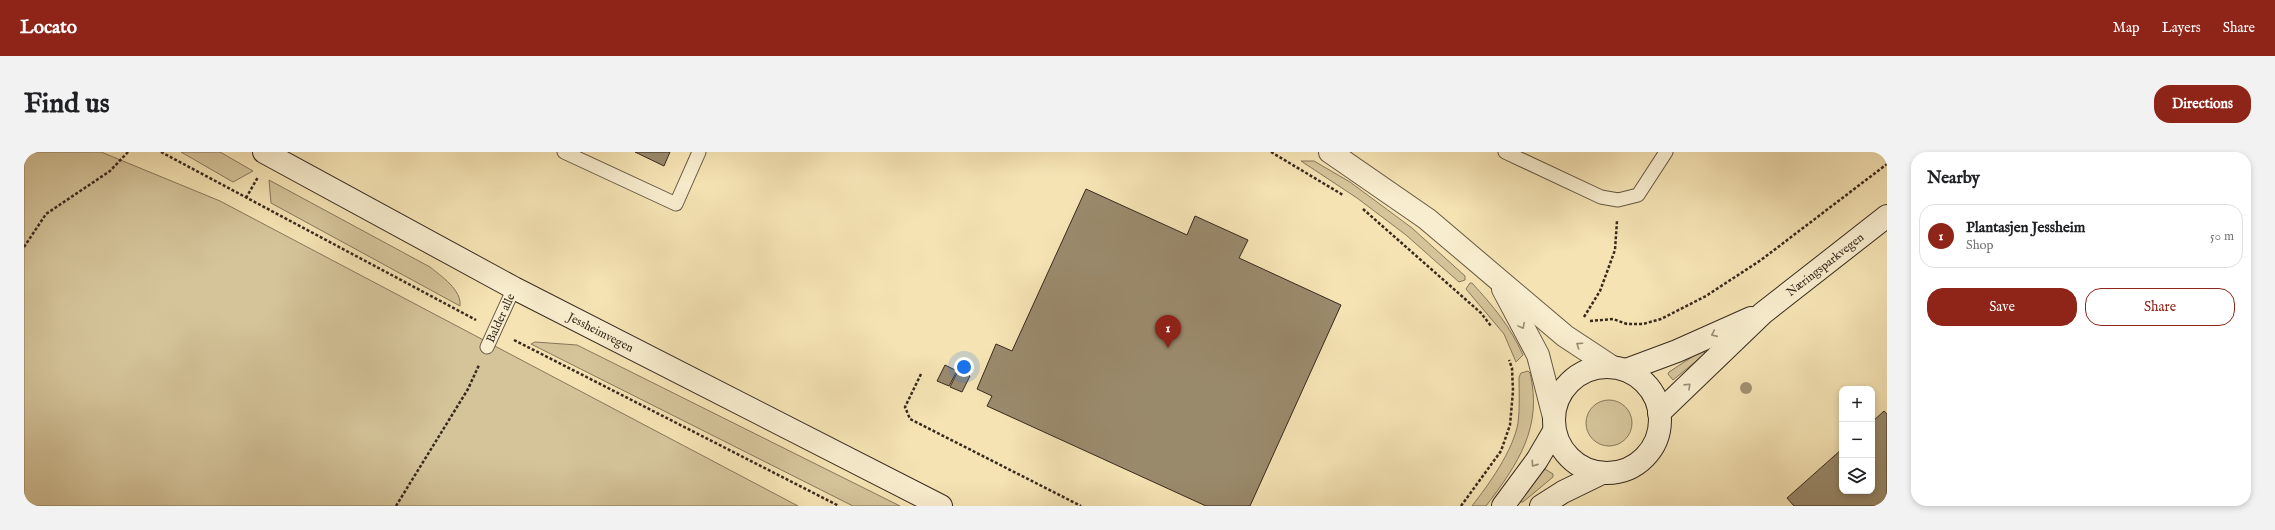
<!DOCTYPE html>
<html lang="en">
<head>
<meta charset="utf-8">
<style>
	body { margin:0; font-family:"IM FELL English",serif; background:#f2f2f2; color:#202124 }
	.controls { position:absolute; right:12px; bottom:12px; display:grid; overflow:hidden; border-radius:8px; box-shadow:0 2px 6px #0003 }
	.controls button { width:36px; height:36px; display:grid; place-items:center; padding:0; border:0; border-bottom:1px solid #e0e0e0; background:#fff; color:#202124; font:20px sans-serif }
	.you { position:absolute; left:940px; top:215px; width:14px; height:14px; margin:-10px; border:3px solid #fff; border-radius:50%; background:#1a73e8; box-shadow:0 0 0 6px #1a73e833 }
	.badge { display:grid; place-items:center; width:26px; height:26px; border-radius:50%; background:#8f2418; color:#fff; font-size:13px; font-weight:700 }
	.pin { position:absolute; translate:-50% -33px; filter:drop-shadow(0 1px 2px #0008) }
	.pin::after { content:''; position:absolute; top:21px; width:14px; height:12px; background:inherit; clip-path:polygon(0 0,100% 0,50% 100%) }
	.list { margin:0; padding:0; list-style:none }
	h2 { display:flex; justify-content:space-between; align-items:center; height:52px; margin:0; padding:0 16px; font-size:17px }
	h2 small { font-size:13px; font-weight:400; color:#757577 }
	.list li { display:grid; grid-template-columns:26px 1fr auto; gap:12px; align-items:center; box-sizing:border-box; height:64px; margin:0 8px 8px; padding:0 8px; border:1px solid #e0e0e0; border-radius:16px }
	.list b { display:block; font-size:15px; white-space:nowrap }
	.list p { margin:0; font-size:13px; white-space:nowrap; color:#757577 }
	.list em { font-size:13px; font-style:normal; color:#757577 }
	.actions { display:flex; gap:8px; padding:12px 16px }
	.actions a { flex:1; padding:9px 0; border:1px solid #8f2418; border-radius:16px; text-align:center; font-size:14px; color:#8f2418 }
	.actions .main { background:#8f2418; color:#fff }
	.icon { flex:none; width:22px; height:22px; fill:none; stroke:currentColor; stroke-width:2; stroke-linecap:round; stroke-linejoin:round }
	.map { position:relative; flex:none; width:1863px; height:354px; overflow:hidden; border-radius:16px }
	header { display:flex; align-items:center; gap:24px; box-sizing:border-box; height:56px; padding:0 20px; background:#8f2418; color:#fff }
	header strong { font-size:19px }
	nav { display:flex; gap:22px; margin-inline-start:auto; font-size:14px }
	.intro { display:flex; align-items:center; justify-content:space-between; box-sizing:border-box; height:96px; padding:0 24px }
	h1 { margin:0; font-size:28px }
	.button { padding:10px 18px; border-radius:16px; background:#8f2418; color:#fff; font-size:14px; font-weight:700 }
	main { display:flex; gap:24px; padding:0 24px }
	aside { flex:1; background:#fff; border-radius:16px; box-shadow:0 2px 6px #0003 }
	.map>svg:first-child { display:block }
	.green { fill:#d5c49a; stroke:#86775c }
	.building { fill:#9a8a6c; stroke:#372a1d }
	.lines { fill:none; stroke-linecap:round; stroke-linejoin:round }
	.lane-casing { stroke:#665843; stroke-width:15 }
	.street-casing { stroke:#665843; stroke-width:24 }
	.secondary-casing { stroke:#372a1d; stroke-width:24 }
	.path { stroke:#372a1d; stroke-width:2.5; stroke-dasharray:3 2; stroke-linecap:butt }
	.lane { stroke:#f8edce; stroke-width:13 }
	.street { stroke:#f8edce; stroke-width:22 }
	.secondary { stroke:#f8edce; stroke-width:22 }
	.tree { fill:#a29272 }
	.oneway { stroke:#988c76 }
	.labels { text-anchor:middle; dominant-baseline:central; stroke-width:3; stroke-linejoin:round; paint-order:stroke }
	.street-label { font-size:12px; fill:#372a1d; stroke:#f8edce }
</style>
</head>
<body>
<header>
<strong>Locato</strong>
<nav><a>Map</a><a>Layers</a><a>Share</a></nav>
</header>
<div class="intro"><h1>Find us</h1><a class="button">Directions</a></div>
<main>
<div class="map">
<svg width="1863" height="354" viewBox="0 0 1863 354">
	<rect width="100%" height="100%" fill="#f5e3b4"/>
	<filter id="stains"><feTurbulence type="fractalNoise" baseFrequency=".005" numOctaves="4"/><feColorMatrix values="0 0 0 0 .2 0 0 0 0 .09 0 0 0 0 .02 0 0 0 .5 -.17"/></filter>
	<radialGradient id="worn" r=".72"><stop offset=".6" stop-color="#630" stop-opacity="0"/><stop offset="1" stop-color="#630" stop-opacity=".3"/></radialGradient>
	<g class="green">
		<polygon points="0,0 77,0 196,49 774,354 0,354"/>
		<polygon points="157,0 196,0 229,19 209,30"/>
		<polygon points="1277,9 1290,9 1326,30 1388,76 1441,124 1441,128 1435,130 1382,83 1333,46"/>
		<path d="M245 28 406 115C417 124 438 138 436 154L247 51Z"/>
		<path d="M1446 131H1448C1469 154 1486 174 1499 203L1492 210 1480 182 1442 137Z"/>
		<polygon points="511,190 553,193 876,354 829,354 507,192"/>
		<polygon points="1677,199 1680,199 1681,202 1649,228 1644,222 1645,220"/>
		<path d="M1504 219 1506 221C1519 275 1494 312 1462 354H1448C1465 332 1489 299 1494 271 1496 256 1495 240 1495 225L1497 221Z"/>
		<circle cx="1585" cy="271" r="23"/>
		<polygon points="1521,317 1529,322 1529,325 1499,350 1496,350 1495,347"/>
	</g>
	<g class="building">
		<polygon points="611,0 646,0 640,14"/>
		<polygon points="1062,37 1163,83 1171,64 1224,88 1215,106 1317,153 1226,354 1182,354 963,254 968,244 953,237 972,192 988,199"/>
		<polygon points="921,213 933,219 925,234 913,229"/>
		<polygon points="934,219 946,224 938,240 926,235"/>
		<polygon points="1860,259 1863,262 1863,354 1770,354 1763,346 1818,297 1818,339 1848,339 1848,270"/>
	</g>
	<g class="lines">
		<defs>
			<g id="lane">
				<polyline points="540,0 652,52 675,0"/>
				<polyline points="1481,0 1577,45 1594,48 1614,43 1642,0"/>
				<path id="s1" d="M463 195 490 136"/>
			</g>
			<g id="street">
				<polyline points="1306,0 1403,67 1541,184 1588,215"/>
				<polyline points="1479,137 1514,203 1530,265"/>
			</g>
			<g id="secondary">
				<path id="s2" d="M240 0 490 136 917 354"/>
				<circle cx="1583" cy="268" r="53"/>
				<polyline points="1602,218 1653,199 1727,166"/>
				<path id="s3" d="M1635 261 1739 161 1863 64"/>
				<polyline points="1479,354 1513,308 1530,279"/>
				<polyline points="1517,354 1539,340 1578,321"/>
			</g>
		</defs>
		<use href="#lane" class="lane-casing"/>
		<use href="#street" class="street-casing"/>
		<use href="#secondary" class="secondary-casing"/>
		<g class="path">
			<polyline points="137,0 452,168"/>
			<polyline points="1247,0 1319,43"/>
			<polyline points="222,46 234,25"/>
			<polyline points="1339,57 1457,161 1467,174"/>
			<polyline points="0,95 22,62 86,19 104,0"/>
			<polyline points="1560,165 1576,139 1591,98 1593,69"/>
			<polyline points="1566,169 1589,167 1603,172 1619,172 1637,167 1682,144 1737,108 1863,12"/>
			<polyline points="490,188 815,354"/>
			<polyline points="897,222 881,255 886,267 1057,354"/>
			<polyline points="372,354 444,237 455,213"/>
			<polyline points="1437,354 1477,299 1486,273 1489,239 1488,216 1485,208"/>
		</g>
		<use href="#lane" class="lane"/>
		<use href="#street" class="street"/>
		<use href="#secondary" class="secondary"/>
	</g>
	<circle class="tree" cx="1722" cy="236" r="6"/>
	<defs><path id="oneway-chevron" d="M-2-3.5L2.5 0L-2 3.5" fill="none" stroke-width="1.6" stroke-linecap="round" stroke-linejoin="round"/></defs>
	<g class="oneway">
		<use href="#oneway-chevron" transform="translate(1498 174) rotate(62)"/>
		<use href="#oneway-chevron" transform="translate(1690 182) rotate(156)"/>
		<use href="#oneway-chevron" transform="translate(1555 193) rotate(-146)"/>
		<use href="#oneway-chevron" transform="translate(1664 234) rotate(-44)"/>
		<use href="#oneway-chevron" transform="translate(1510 312) rotate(125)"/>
	</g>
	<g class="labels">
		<g class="street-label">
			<text stroke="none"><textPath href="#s3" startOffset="223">Næringsparkvegen</textPath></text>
			<text stroke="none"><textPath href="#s1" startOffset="32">Balder alle</textPath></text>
			<text stroke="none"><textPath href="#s2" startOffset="382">Jessheimvegen</textPath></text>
		</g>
	</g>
	<rect width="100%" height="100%" filter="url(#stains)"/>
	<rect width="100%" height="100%" fill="url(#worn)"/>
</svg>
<div class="controls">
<button>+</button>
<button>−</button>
<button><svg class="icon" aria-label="layers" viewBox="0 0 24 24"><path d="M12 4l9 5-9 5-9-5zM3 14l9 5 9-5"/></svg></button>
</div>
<div class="you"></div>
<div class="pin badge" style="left:1144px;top:196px">1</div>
</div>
<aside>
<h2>Nearby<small></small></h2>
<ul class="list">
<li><span class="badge">1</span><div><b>Plantasjen Jessheim</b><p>Shop</p></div><em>50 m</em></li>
</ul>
<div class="actions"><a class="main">Save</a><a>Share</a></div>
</aside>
</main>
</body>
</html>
